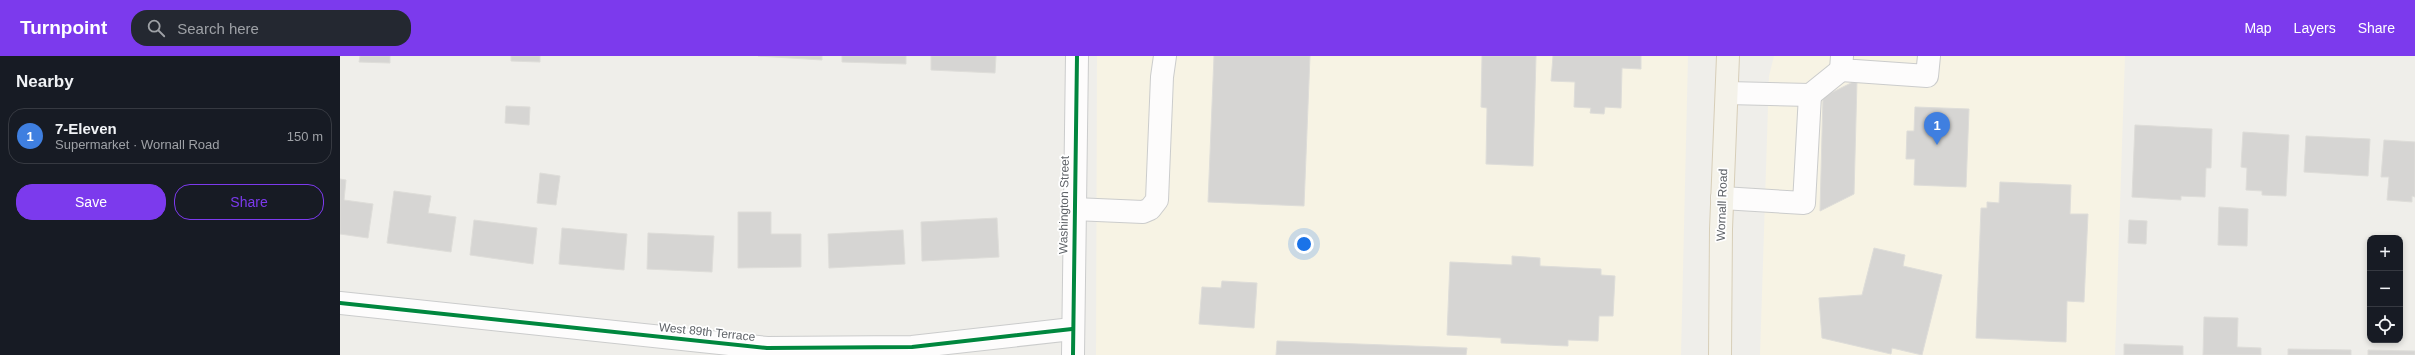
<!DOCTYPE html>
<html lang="en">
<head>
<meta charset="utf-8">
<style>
	body { margin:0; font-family:Arial,sans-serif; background:#242831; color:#f1f3f6 }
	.controls { position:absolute; right:12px; bottom:12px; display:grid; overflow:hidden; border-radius:8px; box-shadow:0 2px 6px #0003 }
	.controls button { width:36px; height:36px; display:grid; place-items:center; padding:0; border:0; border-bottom:1px solid #363941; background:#171b24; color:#f1f3f6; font:20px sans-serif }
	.you { position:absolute; left:964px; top:188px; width:14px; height:14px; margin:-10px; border:3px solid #fff; border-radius:50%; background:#1a73e8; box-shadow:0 0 0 6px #1a73e833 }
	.badge { display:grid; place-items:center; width:26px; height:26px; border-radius:50%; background:#7c3aed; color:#fff; font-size:13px; font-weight:700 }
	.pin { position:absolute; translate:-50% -33px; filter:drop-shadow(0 1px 2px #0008) }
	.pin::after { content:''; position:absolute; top:21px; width:14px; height:12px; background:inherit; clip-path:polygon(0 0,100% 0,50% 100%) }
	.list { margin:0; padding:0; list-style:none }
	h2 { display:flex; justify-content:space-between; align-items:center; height:52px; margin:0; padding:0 16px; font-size:17px }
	h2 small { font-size:13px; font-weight:400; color:#9ea1a6 }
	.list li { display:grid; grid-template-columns:26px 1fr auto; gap:12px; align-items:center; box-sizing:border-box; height:56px; margin:0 8px 8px; padding:0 8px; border:1px solid #363941; border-radius:16px }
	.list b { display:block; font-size:15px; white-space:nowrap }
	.list p { margin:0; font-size:13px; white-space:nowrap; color:#9ea1a6 }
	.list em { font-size:13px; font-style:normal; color:#9ea1a6 }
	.actions { display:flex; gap:8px; padding:12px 16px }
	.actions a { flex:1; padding:9px 0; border:1px solid #7c3aed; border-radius:16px; text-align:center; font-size:14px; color:#7c3aed }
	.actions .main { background:#7c3aed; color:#fff }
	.icon { flex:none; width:22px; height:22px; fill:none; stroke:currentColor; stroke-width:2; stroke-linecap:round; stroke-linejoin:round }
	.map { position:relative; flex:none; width:2075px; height:299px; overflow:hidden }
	header { display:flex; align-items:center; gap:24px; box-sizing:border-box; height:56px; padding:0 20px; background:#7c3aed; color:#fff }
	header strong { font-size:19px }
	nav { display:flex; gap:22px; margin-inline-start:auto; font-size:14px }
	.search { width:280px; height:36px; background:#242831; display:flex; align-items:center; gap:10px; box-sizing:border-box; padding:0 14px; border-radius:16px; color:#9ea1a6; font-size:15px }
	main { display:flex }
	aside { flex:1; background:#171b24 }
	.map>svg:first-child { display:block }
	.commercial { fill:#f7f3e4 }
	.building { fill:#d6d5d3; stroke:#deddd9 }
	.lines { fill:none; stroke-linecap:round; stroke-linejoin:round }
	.minor-casing { stroke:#cbcccc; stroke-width:24 }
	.major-casing { stroke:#d7ceb8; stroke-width:24 }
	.minor { stroke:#fdfcfc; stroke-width:22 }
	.major { stroke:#f4f2e9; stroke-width:22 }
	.cycleway-casing { stroke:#fff; stroke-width:6 }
	.cycleway { stroke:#00873e; stroke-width:4 }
	.labels { text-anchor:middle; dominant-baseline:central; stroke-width:3.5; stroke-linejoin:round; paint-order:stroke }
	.street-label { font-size:12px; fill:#5f6368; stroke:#fff }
</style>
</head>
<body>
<header>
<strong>Turnpoint</strong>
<div class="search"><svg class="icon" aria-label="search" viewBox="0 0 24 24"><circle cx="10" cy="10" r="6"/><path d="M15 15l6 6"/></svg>Search here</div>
<nav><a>Map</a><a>Layers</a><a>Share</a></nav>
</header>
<main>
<aside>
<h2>Nearby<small></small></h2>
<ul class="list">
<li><span class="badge" style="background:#3f7fe0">1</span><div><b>7-Eleven</b><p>Supermarket · Wornall Road</p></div><em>150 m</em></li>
</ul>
<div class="actions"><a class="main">Save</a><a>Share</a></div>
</aside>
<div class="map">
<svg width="2075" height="299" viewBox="0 0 2075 299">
	<rect width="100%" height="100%" fill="#efeeea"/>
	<g class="commercial">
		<polygon points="757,0 1348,0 1341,299 756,299"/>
		<polygon points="1434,0 1785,0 1775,299 1420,299 1429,20"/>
	</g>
	<g class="building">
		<polygon points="20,0 50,0 50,7 19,6"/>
		<polygon points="171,0 200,0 200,6 171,5"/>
		<polygon points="418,0 482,0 482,4"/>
		<polygon points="502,0 566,0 566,8 502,6"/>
		<polygon points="591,0 656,0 655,17 591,14"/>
		<polygon points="874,0 970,0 964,150 868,146"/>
		<polygon points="1142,0 1196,0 1193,110 1146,108 1147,52 1141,51"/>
		<polygon points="1213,0 1301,0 1301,13 1282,12 1281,52 1265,51 1264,58 1250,57 1251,52 1234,51 1235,26 1211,25"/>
		<polygon points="1517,24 1514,138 1480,155 1483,41"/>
		<polygon points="166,50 190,51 189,69 165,67"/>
		<polygon points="1575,51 1629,53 1626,131 1574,129 1575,103 1566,103 1567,75 1574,75"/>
		<polygon points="1795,69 1872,73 1871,112 1866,112 1865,141 1841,140 1841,144 1792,141"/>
		<polygon points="1903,76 1949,79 1946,140 1922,139 1922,135 1906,134 1907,112 1901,111"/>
		<polygon points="1966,80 2030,83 2028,120 1964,116"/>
		<polygon points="2044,84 2075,86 2075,141 2072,140 2072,146 2047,144 2049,121 2041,121"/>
		<polygon points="200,117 220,120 216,149 197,147"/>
		<polygon points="0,123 6,124 4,144 33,148 28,182 0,178"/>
		<polygon points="1660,126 1731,129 1730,158 1748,158 1744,246 1727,245 1726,286 1636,282 1641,152 1647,152 1647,146 1659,147"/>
		<polygon points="54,135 91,140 88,157 116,161 111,196 47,187"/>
		<polygon points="1879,151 1908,153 1907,190 1878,189"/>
		<polygon points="398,156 431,156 431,178 461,178 461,211 398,212"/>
		<polygon points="657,162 659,201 582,205 581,166"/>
		<polygon points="134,164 197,172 193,208 130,199"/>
		<polygon points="1789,164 1807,165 1806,188 1788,187"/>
		<polygon points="222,172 287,178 284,214 219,208"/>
		<polygon points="563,174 565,208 489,212 488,178"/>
		<polygon points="308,177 374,180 372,216 307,213"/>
		<polygon points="1534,192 1565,199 1563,210 1602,219 1582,299 1552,292 1551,298 1482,282 1479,242 1522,239"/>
		<polygon points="1172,200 1200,202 1200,210 1261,213 1261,219 1275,220 1273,260 1259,260 1258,285 1228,284 1228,290 1161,287 1161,282 1107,279 1110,206 1172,209"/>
		<polygon points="882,225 917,227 914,272 859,268 862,231 881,232"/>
		<polygon points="1864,261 1898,262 1897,291 1921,292 1921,299 1863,299"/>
		<polygon points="937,285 1127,292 1126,299 936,299"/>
		<polygon points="1784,288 1843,290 1843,299 1784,299"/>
		<polygon points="1948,293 2011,294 2011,299 1948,299"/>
		<polygon points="2028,294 2075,295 2075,299 2028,299"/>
	</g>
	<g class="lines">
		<defs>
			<g id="minor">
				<polyline points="1502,0 1501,14 1587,20 1589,0"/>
				<polyline points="1470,39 1501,14"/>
				<polyline points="1382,142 1464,147 1470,39 1387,37"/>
				<polyline points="734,153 803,156 810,153 817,144 822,21 825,0"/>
				<polyline points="0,247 427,292 572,291 732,273"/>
				<polyline points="733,299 737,0"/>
			</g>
			<polyline id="major" points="1380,299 1381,173 1388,0"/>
		</defs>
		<use href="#minor" class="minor-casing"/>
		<use href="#major" class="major-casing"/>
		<use href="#minor" class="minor"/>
		<use href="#major" class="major"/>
		<defs>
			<g id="cycleway">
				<polyline points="0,247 427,292 572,291 732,273"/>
				<polyline points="733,299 737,0"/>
			</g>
		</defs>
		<use href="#cycleway" class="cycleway-casing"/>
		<use href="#cycleway" class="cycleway"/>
	</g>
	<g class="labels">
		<g class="street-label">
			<text transform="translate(724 149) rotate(-89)">Washington Street</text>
			<text transform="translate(1382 149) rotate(-88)">Wornall Road</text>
			<text transform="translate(367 276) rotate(6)">West 89th Terrace</text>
		</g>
	</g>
</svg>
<div class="controls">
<button>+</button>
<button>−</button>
<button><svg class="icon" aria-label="locate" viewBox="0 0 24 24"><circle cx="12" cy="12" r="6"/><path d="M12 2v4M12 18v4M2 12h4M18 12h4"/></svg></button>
</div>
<div class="you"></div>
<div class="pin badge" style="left:1597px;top:89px;background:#3f7fe0">1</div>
</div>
</main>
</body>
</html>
